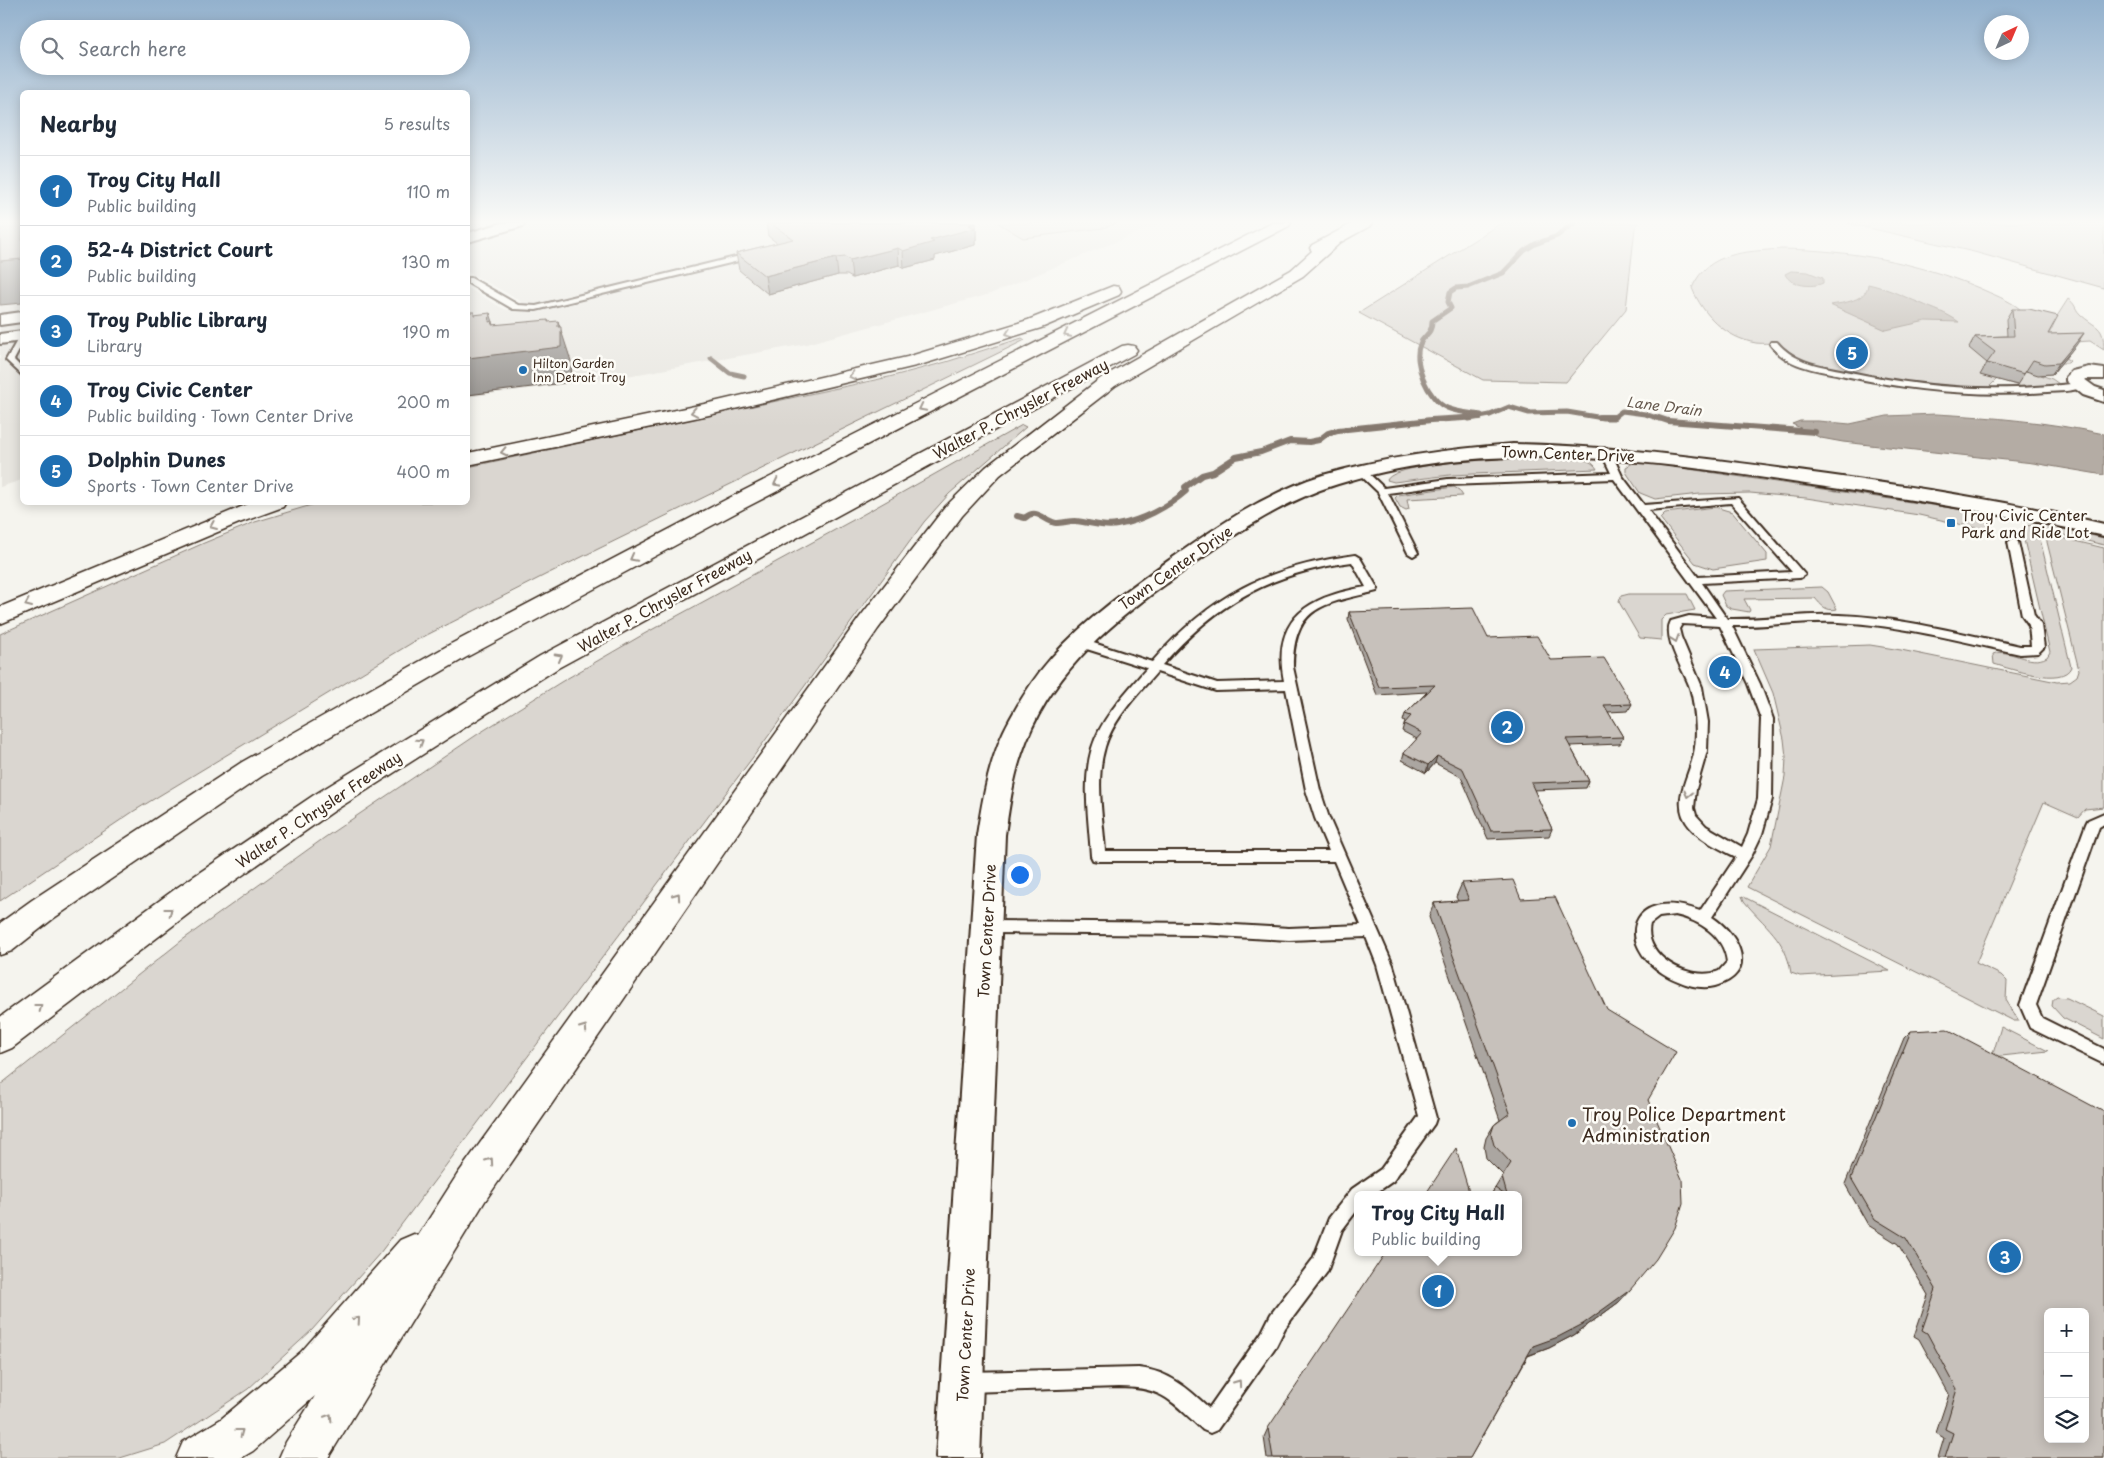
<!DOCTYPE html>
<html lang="en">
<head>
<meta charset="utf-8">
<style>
	body { margin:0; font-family:"Playpen Sans",sans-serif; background:#f2f2f3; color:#1f2937 }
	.controls { position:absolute; right:15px; bottom:15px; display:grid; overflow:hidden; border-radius:8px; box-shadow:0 2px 12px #0003 }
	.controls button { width:45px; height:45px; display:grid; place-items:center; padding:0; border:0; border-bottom:1px solid #e0e1e3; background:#fff; color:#1f2937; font:25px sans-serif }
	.compass { position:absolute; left:1984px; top:15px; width:45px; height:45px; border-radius:50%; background:#fff; box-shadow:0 2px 12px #0003; rotate:44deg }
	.you { position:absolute; left:1019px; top:874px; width:18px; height:18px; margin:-12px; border:4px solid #fff; border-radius:50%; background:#1a73e8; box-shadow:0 0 0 8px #1a73e833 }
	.badge { display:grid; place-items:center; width:32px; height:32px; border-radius:50%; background:#1f6fb2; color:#fff; font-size:16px; font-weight:700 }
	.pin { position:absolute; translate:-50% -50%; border:2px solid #fff; box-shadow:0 1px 5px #0006 }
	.popup { position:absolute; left:1354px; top:1191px; width:168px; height:65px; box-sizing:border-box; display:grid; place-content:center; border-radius:8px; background:#fff; filter:drop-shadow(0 1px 4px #0005); font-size:16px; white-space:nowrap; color:#747a83 }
	.popup b { font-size:19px; color:#1f2937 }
	.popup::after { content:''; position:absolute; left:50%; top:100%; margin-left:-10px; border:10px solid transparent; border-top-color:#fff }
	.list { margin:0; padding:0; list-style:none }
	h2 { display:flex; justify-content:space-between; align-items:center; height:65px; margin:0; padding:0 20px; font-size:21px }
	h2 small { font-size:16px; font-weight:400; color:#747a83 }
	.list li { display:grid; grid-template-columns:32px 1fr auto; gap:15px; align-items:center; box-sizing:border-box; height:70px; padding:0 20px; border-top:1px solid #e0e1e3 }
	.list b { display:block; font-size:19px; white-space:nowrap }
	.list p { margin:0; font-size:16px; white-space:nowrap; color:#747a83 }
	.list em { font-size:16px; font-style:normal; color:#747a83 }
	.icon { flex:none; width:28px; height:28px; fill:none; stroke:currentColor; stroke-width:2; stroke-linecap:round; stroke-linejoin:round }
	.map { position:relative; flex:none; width:2104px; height:1458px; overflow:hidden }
	.search { position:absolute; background:#fff; box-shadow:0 2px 12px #0003; left:20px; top:20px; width:450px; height:55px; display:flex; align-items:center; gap:12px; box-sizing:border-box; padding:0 18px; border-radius:28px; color:#747a83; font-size:19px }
	.panel { position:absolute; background:#fff; box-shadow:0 2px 12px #0003; left:20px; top:90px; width:450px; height:415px; border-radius:8px }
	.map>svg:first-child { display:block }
	.built { fill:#e7e5df }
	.green { fill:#dad6d0; stroke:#8a8077 }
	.water { fill:#b4aca4; stroke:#84786e }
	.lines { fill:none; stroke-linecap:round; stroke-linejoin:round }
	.stream-far1 { stroke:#84786e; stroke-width:5 }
	.stream { stroke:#84786e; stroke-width:6 }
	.service-casing { stroke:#3b2a1e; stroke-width:4 }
	.minor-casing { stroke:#3b2a1e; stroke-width:4 }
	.motorway-casing { stroke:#3b2a1e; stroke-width:3 }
	.service { fill:#fdfcf7; fill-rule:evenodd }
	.minor { fill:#fdfcf7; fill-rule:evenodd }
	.motorway { fill:#fdfcf7; fill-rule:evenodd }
	.wall { fill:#aba6a1; stroke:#3b2a1e }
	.shaded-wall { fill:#8b8783; stroke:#3b2a1e }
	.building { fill:#c7c1bb; stroke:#3b2a1e; fill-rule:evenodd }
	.oneway { stroke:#9c938a }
	.poi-dot { fill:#1f6fb2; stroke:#fdfcf7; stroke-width:2 }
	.labels { text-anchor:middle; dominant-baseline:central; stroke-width:5; stroke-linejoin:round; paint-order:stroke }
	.far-poi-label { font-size:12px; fill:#3b2a1e; stroke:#fdfcf7; text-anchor:start }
	.far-water-label { font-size:14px; font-style:italic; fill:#65584d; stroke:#fdfcf7 }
	.street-label { font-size:15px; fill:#3b2a1e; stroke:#fdfcf7 }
	.poi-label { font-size:15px; fill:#3b2a1e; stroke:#fdfcf7; text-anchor:start }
	.near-poi-label { font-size:18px; fill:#3b2a1e; stroke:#fdfcf7; text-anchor:start }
</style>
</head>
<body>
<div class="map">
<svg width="2104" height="1458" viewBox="0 0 2104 1458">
	<rect width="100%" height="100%" fill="#f5f4ee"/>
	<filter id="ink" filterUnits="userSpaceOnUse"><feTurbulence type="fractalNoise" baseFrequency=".02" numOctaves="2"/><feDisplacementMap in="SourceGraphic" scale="10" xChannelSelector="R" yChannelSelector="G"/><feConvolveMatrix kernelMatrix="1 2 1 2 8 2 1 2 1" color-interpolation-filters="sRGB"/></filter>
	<g filter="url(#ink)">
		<g class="built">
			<polygon points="0,223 22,223 22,480 0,487"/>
			<polygon points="468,223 1161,223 990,294 806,344 633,375 468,397 468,288 504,309 516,312 528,312 519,300 468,272"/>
		</g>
		<g class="green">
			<polygon points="998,223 1117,223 1103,228 1023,238"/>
			<polygon points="1501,223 1639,223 1635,228 1626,309 1566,382 1483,380 1359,313"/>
			<polygon points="1847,223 2104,223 2104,288 1974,252"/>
			<path d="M1781 249C1849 250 1917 262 1979 288 1992 294 2009 300 2020 309 2032 321 2039 337 2051 348 2057 353 2064 357 2070 361L2068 363H2049L2057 368 2052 374 2041 375 2052 379 2062 386 2025 388 1997 379 1988 388C1943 388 1900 383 1856 374 1839 370 1820 367 1804 361 1795 357 1790 351 1782 346 1776 342 1763 344 1756 343 1726 338 1703 315 1692 288 1708 251 1746 252 1781 249Z"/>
			<path d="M2068 299C2076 304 2074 308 2080 314 2096 329 2104 324 2104 350L2090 341 2059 343 2047 338 2053 326 2052 324Z"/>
			<polygon points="1022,338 1025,340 545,575 415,641 134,811 0,901 0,634 204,543 255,522 318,503 468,502 468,467 889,377 946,362"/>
			<polygon points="1022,425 1026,427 949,494 924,522 756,753 380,1253 312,1330 248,1389 165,1444 120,1458 0,1458 0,1085 181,941 324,838 478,734 561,682 644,634 855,519"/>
			<path d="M1556 457C1570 458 1590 456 1597 469L1450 475 1394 482 1387 480C1397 460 1532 457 1556 457Z"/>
			<polygon points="1641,462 1958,509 1983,519 1994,528 1985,530 1919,515 1806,498 1750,493 1700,494 1655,499 1640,493 1626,472 1626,467 1633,463"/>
			<polygon points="1454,487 1459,490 1463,496 1407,499 1409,509 1406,510 1400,507 1395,498 1398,495"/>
			<polygon points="1715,507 1732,512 1767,554 1767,561 1713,569 1695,563 1660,518 1665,513"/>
			<path d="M2039 524 2104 538V545L2058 534H2045L2040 539 2071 667C2063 687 2011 669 1994 664L1993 654C2009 647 2029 667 2047 657L2050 652 2022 531 2025 526Z"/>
			<polygon points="2054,536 2104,548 2104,807 2085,809 2078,817 2044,802 1976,963 2001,975 2007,981 2006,1000 2019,1021 2014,1021 1747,887 1771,846 1785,777 1786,757 1784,739 1773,693 1754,649 1870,645 1901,650 2057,682 2070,681 2077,676 2079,670 2047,542 2047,539"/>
			<path d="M1822 587 1828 592 1837 609C1826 612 1821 605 1815 598L1744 599 1750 610 1749 612 1732 609 1726 606 1721 595 1724 591Z"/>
			<polygon points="1629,594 1687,594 1695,610 1666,615 1661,620 1661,640 1640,638 1619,602 1621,596"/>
			<path d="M1742 896 1890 971 1800 976 1791 973C1786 938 1764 926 1744 901Z"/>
			<polygon points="2057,997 2067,998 2104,1016 2104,1039 2063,1018 2052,1006 2053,1000"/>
			<polygon points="2001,1027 2048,1051 1992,1057"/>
		</g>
		<g class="water">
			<path d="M1791 271 1808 272 1823 278V283C1813 288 1790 286 1785 274Z"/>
			<path d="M1868 284C1887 288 1902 296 1920 303 1935 310 1945 312 1959 322L1926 321 1886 330 1830 305C1843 303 1867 301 1868 284Z"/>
			<path d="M1936 414C1992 417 2049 422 2104 434V475L2033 463 1843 442 1821 438 1792 424 1800 421H1818L1850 424 1887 416Z"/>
		</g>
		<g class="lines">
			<g class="stream-far1">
				<polyline points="711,358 730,373 744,376"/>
				<path d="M1481 415C1470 413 1456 412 1447 408 1428 400 1412 362 1420 344 1424 334 1432 335 1432 321L1451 308 1448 302 1450 292 1456 288 1468 287 1503 273 1524 251 1535 244 1557 236 1574 223"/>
				<polyline points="1469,419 1490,415 1509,407 1529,413 1567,412 1603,418 1613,418 1622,411 1645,414 1660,419"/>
			</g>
			<g class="stream">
				<polyline points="1599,417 1614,417"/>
				<polyline points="1656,417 1668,421 1815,432"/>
				<path d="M1017 516 1025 518C1037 507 1044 521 1056 523 1062 523 1069 521 1075 521 1089 522 1104 528 1117 525 1141 521 1168 507 1186 491L1185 487 1202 475 1213 472 1236 457 1261 452 1290 441 1309 442 1319 440 1328 433 1338 430 1431 420 1480 417"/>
			</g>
			<defs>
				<g id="service">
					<polygon points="752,253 756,255 755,257 536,310 513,309 468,283 468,278 471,278 518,305 536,306"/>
					<polygon points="19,337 22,337 22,345 14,360 22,368 22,375 6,360"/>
					<path d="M1771 342H1777C1794 363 1821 366 1845 371 1927 389 1996 393 2080 383L2084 386C2076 392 2058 391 2047 392 1978 397 1913 391 1845 376 1819 370 1787 368 1770 344Z"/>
					<path d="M1606 449 1611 452 1622 476 1644 505 1738 498 1805 575 1800 578 1702 583 1727 619C1765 620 1802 613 1839 615 1900 617 1960 633 2020 646H2031L2029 625 2022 615 2008 542 2013 539 2018 542 2034 615 2041 625 2044 647 2038 653 2020 654C1960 641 1900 625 1839 622 1803 620 1767 627 1732 626L1760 684 1773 719 1772 799 1762 834 1752 855 1712 917C1740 935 1759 974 1715 986 1703 989 1689 986 1678 981 1611 953 1625 883 1700 911L1736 857C1717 847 1692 837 1683 816 1675 795 1690 774 1694 753 1697 739 1696 722 1694 708 1693 700 1692 693 1689 685 1683 669 1662 637 1671 621L1689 616 1716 618 1614 479 1448 485 1388 493 1418 553 1413 556 1408 553 1378 492 1356 471 1358 469H1364L1384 488 1448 479 1611 473 1601 452ZM1731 503 1792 572 1698 577 1648 510ZM1682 624 1720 626 1748 684 1761 719 1758 799 1748 834 1742 847 1706 826 1696 815 1694 808 1696 789 1707 751 1708 722 1702 687 1681 637 1679 629ZM1675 915C1699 920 1724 935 1727 962L1719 971C1691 982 1642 957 1650 924L1659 917Z"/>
					<path d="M1355 555 1360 558 1378 589 1377 591C1326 604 1293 604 1293 667L1320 790 1329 818 1393 965 1436 1118 1434 1124 1393 1181 1373 1195H1358V1209L1342 1230 1327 1272 1285 1328 1276 1346 1217 1430 1210 1433 1203 1430C1172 1402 1164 1387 1119 1387L967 1392 960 1389 957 1382 960 1375 967 1372 1139 1368C1168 1371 1188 1388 1209 1408L1262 1332 1271 1314 1313 1259 1329 1218 1352 1189 1381 1169 1419 1116 1377 965 1366 937 1289 940 1200 935 987 933 982 931 980 927 982 923 987 921 1200 923 1289 928 1361 925 1334 861H1098L1093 860 1091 856C1089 821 1082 782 1092 748 1101 718 1127 691 1147 668L1074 645 1072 642 1078 638 1152 662C1211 595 1267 567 1355 555ZM1352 562 1366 587C1310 596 1271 617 1284 681L1217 683 1162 665C1216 603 1270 573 1352 562ZM1157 672 1216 691 1286 689 1306 790 1315 818 1329 851H1105C1103 817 1095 780 1105 747 1113 719 1138 694 1157 672Z"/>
					<polygon points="2104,813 2104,824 2099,827 2036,1005 2042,1018 2104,1049 2104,1064 2030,1028 2020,1005 2086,824 2088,820"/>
				</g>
				<g id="minor">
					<polygon points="502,223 525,223 523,226 468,242 468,233"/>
					<polygon points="22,312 22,322 0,325 0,315"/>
					<polygon points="22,331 22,341 0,344 0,334"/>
					<polygon points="2089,367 2104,369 2104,379 2084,379 2095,387 2104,390 2104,402 2083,395 2066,381 2066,377 2072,371"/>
					<path d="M1513 444C1619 446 1723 460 1828 475 1921 488 2013 502 2104 524V536C2007 514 1910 499 1812 485 1655 461 1493 436 1338 484 1275 503 1219 545 1166 584 1104 628 1047 679 1022 753 1013 779 1009 807 1005 835L980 1458H936L977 835C983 796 990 755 1010 719 1022 697 1035 676 1052 657 1086 619 1127 590 1168 561 1216 527 1267 492 1323 475 1385 457 1448 449 1513 444Z"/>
				</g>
				<g id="motorway">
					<polygon points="1272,223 1291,223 1289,226 743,509 465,658 262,776 54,918 12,951 0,955 0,923 32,900 242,762 447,646 727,499"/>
					<polygon points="1353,223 1372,223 1370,226 1341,242 1303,276 1115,386 1000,475 962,516 878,629 485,1201 328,1458 279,1458 286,1442 315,1396 253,1451 241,1458 176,1458 183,1442 221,1419 301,1352 400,1240 414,1234 418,1236 457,1175 860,617 946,506 986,467 1101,378 1291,270 1312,251 1310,248 1312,245"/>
					<polygon points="1113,286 1119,287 1121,291 1119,295 1041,328 920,365 709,415 468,465 468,453 709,403 907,357 1028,320"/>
					<polygon points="1128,345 1134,346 1137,350 1134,354 558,668 334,811 200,905 12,1048 0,1053 0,1017 178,887 314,795 540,656 1122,346"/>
					<polygon points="253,502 286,502 283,507 239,523 0,624 0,607"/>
				</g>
			</defs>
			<use href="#service" class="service-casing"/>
			<use href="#minor" class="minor-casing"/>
			<use href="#motorway" class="motorway-casing"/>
			<use href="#service" class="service"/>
			<use href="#minor" class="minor"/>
			<use href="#motorway" class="motorway"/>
		</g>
		<g class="wall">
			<polygon points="766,223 976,223 976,240 975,240 975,245 935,256 935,260 904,268 899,265 852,278 847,275 838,275 768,294 739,270 736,253 777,243 768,236"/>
			<polygon points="2012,309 2048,334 2077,344 2052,374 2038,375 2026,371 2017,385 1980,375 1987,363 1969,348 1975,337 2007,336 2006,319"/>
			<polygon points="1349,612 1488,638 1551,660 1632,704 1628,711 1608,712 1623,737 1620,744 1570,746 1589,781 1586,788 1534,790 1552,829 1549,836 1488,839 1461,777 1435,763 1426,773 1402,760 1404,753 1417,739 1402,731 1404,724 1405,722 1403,721 1405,714 1427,692 1377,695 1348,619"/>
			<polygon points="1462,883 1521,899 1648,1100 1619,1302 1574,1335 1549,1348 1528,1356 1470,1458 1267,1458 1264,1437 1268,1428 1518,1252 1518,1195 1491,1195 1503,1175 1486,1158 1484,1147 1486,1138 1494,1125 1500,1120 1429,917 1434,903 1458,901 1456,897"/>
			<polygon points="1911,1031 2104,1458 1938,1458 1944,1438 1936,1433 1949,1394 1919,1339 1914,1336 1928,1295 1898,1244 1868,1225 1845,1184 1904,1038"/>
		</g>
		<g class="shaded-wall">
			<polygon points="976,223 976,240 975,240 975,245 935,256 935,260 904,268 903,251 969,225"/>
			<polygon points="898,248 899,265 852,278 850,260"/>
			<polygon points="836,258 838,275 768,294 765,276"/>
			<polygon points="22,259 22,303 0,305 0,261"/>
			<polygon points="490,313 504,354 548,320 556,348 558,321 571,361 572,382 468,395 468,358 489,322"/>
			<polygon points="2084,333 2077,344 2052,374 2059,363"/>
			<polygon points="1437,756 1435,763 1426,773 1428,765"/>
			<polygon points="1630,1290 1619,1302 1574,1335 1549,1348 1524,1357 1533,1346"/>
		</g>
		<g class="building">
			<polygon points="0,223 22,223 22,259 0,261"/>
			<polygon points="770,223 975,223 969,225 975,228 930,240 934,242 903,251 898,248 850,260 845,257 836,258 765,276 736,253 793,239"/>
			<polygon points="2012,309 2029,309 2058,316 2048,334 2084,333 2059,363 2045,364 2033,360 2024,374 1987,363 1995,352 1975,337 2014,336"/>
			<polygon points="468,312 474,312 474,315 490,313 489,322 493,321 492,325 548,320 548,322 558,321 558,327 561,327 561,347 468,358"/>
			<polygon points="1473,608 1488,638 1537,636 1551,660 1604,658 1632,704 1604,705 1623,737 1566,739 1589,781 1531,783 1552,829 1491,831 1463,769 1437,756 1428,765 1404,753 1422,733 1404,724 1411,716 1405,714 1435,685 1379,687 1349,612"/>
			<polygon points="1513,880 1521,899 1555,897 1607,1010 1676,1052 1648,1100 1682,1179 1683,1203 1675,1228 1656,1259 1630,1290 1583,1324 1558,1337 1533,1346 1470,1458 1273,1458 1268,1428 1386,1252 1518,1252 1518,1195 1507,1195 1502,1177 1511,1163 1494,1145 1491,1134 1494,1125 1510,1113 1434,903 1469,900 1462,883"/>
			<path d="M1947 1029 2104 1112V1458H1945L1953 1433 1945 1429 1957 1389 1927 1333 1922 1330 1936 1289 1906 1238 1875 1219 1851 1178 1911 1031ZM2048 1312H2085V1439H2048Z"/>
			<polygon points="1456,1148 1470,1195 1425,1195"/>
			<polygon points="1495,1188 1505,1195 1491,1195"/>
		</g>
		<defs><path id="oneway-chevron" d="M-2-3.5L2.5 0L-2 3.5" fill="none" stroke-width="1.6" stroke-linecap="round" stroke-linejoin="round" transform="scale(1.25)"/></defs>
		<g class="oneway">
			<use href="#oneway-chevron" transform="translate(1009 333) rotate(161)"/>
			<use href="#oneway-chevron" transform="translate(1067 334) rotate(153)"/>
			<use href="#oneway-chevron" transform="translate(852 376) rotate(167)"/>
			<use href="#oneway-chevron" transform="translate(922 408) rotate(153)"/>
			<use href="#oneway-chevron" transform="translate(694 412) rotate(169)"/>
			<use href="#oneway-chevron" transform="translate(504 452) rotate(168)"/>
			<use href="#oneway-chevron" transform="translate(777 483) rotate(153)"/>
			<use href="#oneway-chevron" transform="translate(213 526) rotate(157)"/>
			<use href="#oneway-chevron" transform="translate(633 558) rotate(152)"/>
			<use href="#oneway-chevron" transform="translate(28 604) rotate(156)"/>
			<use href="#oneway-chevron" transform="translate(1675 639) rotate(71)"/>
			<use href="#oneway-chevron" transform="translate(559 657) rotate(-29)"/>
			<use href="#oneway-chevron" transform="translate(420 742) rotate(-33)"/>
			<use href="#oneway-chevron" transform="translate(1688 794) rotate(104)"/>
			<use href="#oneway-chevron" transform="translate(677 896) rotate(-55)"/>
			<use href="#oneway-chevron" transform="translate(169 911) rotate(-37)"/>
			<use href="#oneway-chevron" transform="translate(39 1007) rotate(-37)"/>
			<use href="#oneway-chevron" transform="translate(584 1028) rotate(-55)"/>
			<use href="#oneway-chevron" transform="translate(490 1161) rotate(-55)"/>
			<use href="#oneway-chevron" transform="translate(357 1320) rotate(-49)"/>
			<use href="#oneway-chevron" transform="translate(1238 1383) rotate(-55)"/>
			<use href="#oneway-chevron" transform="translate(329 1417) rotate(-58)"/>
			<use href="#oneway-chevron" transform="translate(240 1432) rotate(-37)"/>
		</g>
	</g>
	<linearGradient id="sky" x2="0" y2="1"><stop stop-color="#93b1cd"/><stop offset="0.52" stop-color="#fafaf7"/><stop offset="1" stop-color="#fafaf7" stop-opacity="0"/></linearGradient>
	<rect width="2104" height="427" fill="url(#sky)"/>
	<g class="poi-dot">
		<circle cx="523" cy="370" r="5"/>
		<rect x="1946" y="518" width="10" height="10" rx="2.5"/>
		<circle cx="1572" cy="1123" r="5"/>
	</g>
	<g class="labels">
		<g class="far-poi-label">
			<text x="533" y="363">Hilton Garden<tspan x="533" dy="14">Inn Detroit Troy</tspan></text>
		</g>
		<g class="far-water-label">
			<text transform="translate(1664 406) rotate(7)">Lane Drain</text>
		</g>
		<g class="street-label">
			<text transform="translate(1020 408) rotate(-28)">Walter P. Chrysler Freeway</text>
			<text transform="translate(1568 453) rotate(2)">Town Center Drive</text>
			<text transform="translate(1175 567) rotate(-35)">Town Center Drive</text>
			<text transform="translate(664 600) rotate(-29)">Walter P. Chrysler Freeway</text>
			<text transform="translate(318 809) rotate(-34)">Walter P. Chrysler Freeway</text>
			<text transform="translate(986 931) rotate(-87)">Town Center Drive</text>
			<text transform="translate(965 1335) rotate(-87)">Town Center Drive</text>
		</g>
		<g class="poi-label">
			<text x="1961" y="514">Troy Civic Center<tspan x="1961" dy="17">Park and Ride Lot</tspan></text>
		</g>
		<g class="near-poi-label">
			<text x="1582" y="1113">Troy Police Department<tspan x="1582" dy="21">Administration</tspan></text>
		</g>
	</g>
</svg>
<div class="controls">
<button>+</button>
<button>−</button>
<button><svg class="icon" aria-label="layers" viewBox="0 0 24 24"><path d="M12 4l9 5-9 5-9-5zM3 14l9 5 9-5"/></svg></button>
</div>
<svg class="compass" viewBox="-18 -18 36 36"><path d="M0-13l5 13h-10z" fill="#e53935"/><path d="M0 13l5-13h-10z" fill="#747a83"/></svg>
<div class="you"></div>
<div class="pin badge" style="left:1438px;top:1291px">1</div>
<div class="popup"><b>Troy City Hall</b>Public building</div>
<div class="pin badge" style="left:1507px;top:727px">2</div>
<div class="pin badge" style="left:2005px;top:1257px">3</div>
<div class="pin badge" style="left:1725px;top:672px">4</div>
<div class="pin badge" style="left:1852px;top:353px">5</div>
<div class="search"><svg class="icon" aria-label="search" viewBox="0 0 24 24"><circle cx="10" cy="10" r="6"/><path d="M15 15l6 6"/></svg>Search here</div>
<section class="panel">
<h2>Nearby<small>5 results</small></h2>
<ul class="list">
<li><span class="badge">1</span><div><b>Troy City Hall</b><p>Public building</p></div><em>110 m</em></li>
<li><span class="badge">2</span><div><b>52-4 District Court</b><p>Public building</p></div><em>130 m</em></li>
<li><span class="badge">3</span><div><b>Troy Public Library</b><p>Library</p></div><em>190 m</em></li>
<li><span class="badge">4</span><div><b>Troy Civic Center</b><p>Public building · Town Center Drive</p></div><em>200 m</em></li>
<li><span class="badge">5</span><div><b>Dolphin Dunes</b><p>Sports · Town Center Drive</p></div><em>400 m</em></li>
</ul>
</section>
</div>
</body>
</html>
